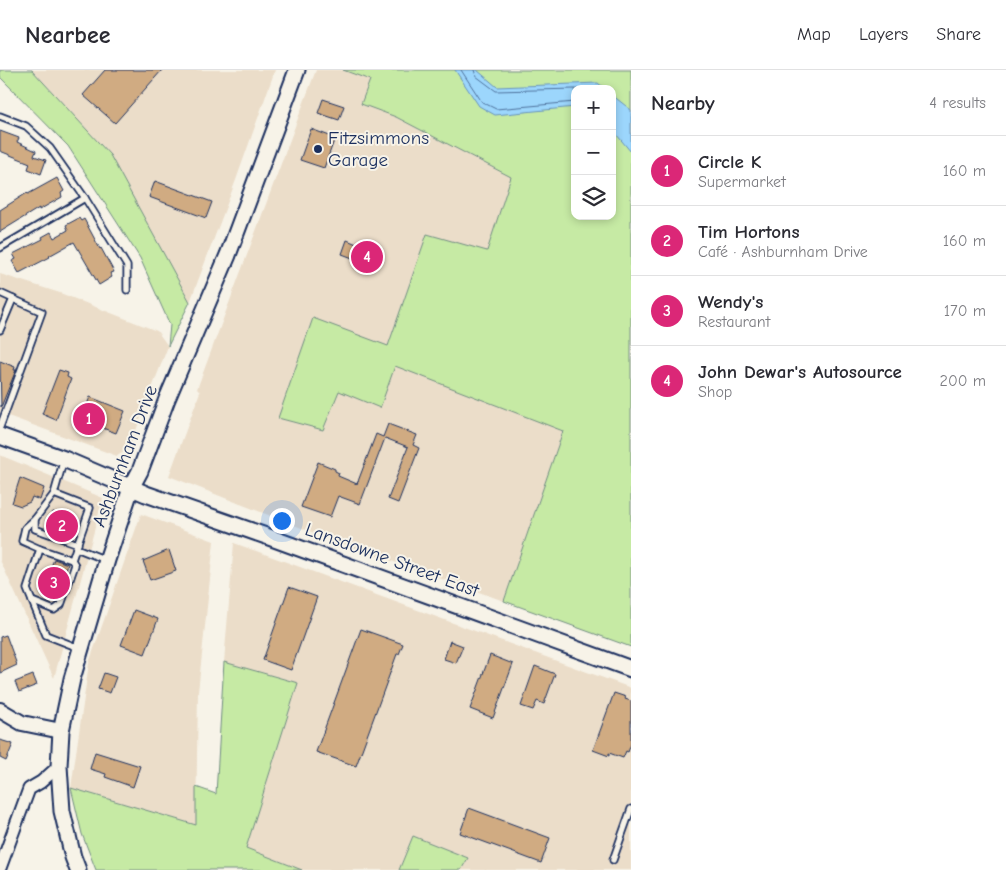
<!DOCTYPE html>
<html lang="en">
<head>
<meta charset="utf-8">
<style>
	body { margin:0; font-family:"Comic Neue",sans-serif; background:#f2f2f3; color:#2b2b33 }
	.controls { position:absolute; right:15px; top:15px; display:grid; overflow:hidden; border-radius:10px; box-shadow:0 2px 8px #0003 }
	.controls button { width:45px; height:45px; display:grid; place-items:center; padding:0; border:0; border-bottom:1px solid #e1e1e2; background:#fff; color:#2b2b33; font:25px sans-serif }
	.you { position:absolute; left:281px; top:450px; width:18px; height:18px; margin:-12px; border:4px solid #fff; border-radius:50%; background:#1a73e8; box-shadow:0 0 0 8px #1a73e833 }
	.badge { display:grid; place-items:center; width:32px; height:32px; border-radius:50%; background:#db2777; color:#fff; font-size:16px; font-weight:700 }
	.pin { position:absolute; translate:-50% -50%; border:2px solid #fff; box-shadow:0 1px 5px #0006 }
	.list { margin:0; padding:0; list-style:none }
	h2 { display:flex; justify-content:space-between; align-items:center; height:65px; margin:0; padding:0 20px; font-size:21px }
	h2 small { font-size:16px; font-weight:400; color:#7c7c81 }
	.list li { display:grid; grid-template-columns:32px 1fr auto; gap:15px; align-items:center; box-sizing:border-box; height:70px; padding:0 20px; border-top:1px solid #e1e1e2 }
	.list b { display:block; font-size:19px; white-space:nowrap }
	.list p { margin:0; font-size:16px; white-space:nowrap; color:#7c7c81 }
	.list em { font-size:16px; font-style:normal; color:#7c7c81 }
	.icon { flex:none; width:28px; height:28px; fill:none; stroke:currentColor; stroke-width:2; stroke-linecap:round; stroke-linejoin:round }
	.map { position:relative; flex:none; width:631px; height:800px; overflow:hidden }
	header { display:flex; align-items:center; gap:30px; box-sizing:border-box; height:70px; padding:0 25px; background:#fff; border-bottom:1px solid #e1e1e2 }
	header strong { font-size:24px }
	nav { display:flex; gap:28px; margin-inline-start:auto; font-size:18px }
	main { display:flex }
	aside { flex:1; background:#fff }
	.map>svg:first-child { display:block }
	.built { fill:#ebddc9 }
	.green { fill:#c6eaa4; stroke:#708c81; fill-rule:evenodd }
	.water { fill:#9cd6fc; stroke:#6893bd }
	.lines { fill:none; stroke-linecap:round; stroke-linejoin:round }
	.shore { stroke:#4f729d; stroke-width:1 }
	.building { fill:#d0ab82; stroke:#1b2f5e }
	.service-casing { stroke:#1b2f5e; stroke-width:9 }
	.minor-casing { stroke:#1b2f5e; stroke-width:15 }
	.tertiary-casing { stroke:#1b2f5e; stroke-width:18 }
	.secondary-casing { stroke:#1b2f5e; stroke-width:19 }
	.service { stroke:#f7f3e8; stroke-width:5.5 }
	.minor { stroke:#f7f3e8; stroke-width:11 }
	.tertiary { stroke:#f7f3e8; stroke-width:14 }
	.secondary { stroke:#f7f3e8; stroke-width:15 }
	.poi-dot { fill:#1b2f5e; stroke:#f7f3e8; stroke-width:2 }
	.labels { text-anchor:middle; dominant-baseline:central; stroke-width:4; stroke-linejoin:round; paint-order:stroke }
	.poi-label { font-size:19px; fill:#1b2f5e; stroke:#f7f3e8; text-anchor:start }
	.street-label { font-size:19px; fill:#1b2f5e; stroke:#f7f3e8 }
</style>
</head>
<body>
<header>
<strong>Nearbee</strong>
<nav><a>Map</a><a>Layers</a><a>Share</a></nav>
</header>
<main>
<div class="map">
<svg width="631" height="800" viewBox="0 0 631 800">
	<rect width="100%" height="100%" fill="#f7f3e8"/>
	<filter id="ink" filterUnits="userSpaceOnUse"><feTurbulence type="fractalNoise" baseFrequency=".02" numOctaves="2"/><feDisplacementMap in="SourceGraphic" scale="10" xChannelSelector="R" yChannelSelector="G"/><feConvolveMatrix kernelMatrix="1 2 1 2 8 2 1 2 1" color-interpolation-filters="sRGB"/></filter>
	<g filter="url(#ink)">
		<g class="built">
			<polygon points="32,0 275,0 236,110 190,232 110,85"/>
			<polygon points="316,0 343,0 370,10 361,34 394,46 511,107 487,182 427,164 388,276 278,348 323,360 339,321 395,295 563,361 504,531 332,470 169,406 200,322 197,319"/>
			<polygon points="0,204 60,223 157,261 168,276 129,379 117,386 0,343"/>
			<polygon points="0,385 103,428 54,608 0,490"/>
			<polygon points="141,444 214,471 198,622 196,755 71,718 89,593"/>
			<polygon points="234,473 631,618 631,800 461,800 468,788 413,766 399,800 302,800 246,778 298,613 224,592"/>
		</g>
		<g class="green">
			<polygon points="0,0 32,0 110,85 190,232 168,276 170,255 140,188 68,76 0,7"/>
			<path d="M343 0H631V577L504 531 563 361 395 296 380 338 339 321 323 360 278 348 313 248 388 276 427 164 487 181 511 107 396 47 361 34 370 10ZM575 19H612V146H575Z"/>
			<polygon points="224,592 298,613 246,778 302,800 96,800 82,764 71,718 196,755 196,717 216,724"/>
			<polygon points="413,766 468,788 461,800 399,800"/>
		</g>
		<g class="water">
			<polygon points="455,0 477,0 497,17 598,13 605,19 575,19 575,37 495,45 479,36"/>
			<polygon points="612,25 631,40 631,82 612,59"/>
		</g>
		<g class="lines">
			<g class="shore">
				<polyline points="461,0 482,32 496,39 575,32"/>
				<polyline points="474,0 476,6 496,21 575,19"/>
			</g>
		</g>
		<g class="building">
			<polygon points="105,0 162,0 115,53 83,25"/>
			<polygon points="323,29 344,36 339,50 318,43"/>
			<polygon points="311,59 335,68 324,98 300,90"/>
			<polygon points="0,61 19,68 17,72 36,81 34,86 46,90 41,104 28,99 30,93 0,81"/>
			<polygon points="57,108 64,121 61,123 62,127 39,140 39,138 0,162 0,140 27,123 28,124"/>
			<polygon points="155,111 212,132 206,148 149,127"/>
			<polygon points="79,148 81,151 84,149 100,179 101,178 114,202 110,203 112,207 99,215 74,172 49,186 50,187 19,203 12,191 16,189 13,184 43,169 42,167 51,162 54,168 68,160 66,155"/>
			<polygon points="347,170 376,182 368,203 355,198 358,190 342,184"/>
			<polygon points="0,291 15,297 14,300 16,300 1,337"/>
			<polygon points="59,300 68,303 67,307 71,309 56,350 42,344"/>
			<polygon points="90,327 125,341 116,363 81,350"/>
			<polygon points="388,354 417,365 413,375 419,378 398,433 388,429 408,377 385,368 360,434 338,426 330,447 301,437 318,392 335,399 335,401 339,403 338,406 357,414 376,364 383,367"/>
			<polygon points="20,408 44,418 40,430 32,427 30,432 21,436 12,433"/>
			<polygon points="53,442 79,450 72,467 47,458"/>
			<polygon points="169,480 176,501 150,510 143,491"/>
			<polygon points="54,489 68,494 65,502 67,502 58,529 41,523"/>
			<polygon points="289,517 317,527 291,600 263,590"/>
			<polygon points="134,540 158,549 145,584 121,575"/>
			<polygon points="361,559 403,574 399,584 397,584 356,696 316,682"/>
			<polygon points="6,565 17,595 0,603 0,567"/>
			<polygon points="450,571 463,576 456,593 444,589"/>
			<polygon points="490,585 513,594 493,648 470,639"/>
			<polygon points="535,596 555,604 544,634 537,631 533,640 521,636"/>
			<polygon points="104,603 116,607 110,623 98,619"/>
			<polygon points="33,605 37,615 19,622 15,612"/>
			<polygon points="614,623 626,627 625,629 631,631 631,674 628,682 626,681 623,688 609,683 609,686 593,680"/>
			<polygon points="0,670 13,674 6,691 0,688"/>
			<polygon points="95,682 140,696 133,717 105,707 106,704 90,699"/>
			<polygon points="469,738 550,768 541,793 460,763"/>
		</g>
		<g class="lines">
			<defs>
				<g id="service">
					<polyline points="0,46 26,56 50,78 85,128 127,196 127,220"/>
					<polyline points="0,178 85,128"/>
					<polyline points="0,223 42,242 0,357"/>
					<polyline points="0,260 13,229"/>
					<polyline points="64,389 54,424 90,438 76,478"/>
					<polyline points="35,449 35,459 78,474"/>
					<polyline points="40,479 22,471 25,458 35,449 54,424"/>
					<polyline points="32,531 54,540 61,535 75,495 72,490"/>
					<polyline points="79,578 46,565 27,519 40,479 72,490 76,478 106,490"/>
					<polyline points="613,790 631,739"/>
				</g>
				<polyline id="minor" points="0,798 29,719 41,712 59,696"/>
				<polyline id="tertiary" points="0,640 22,653 61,661"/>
				<g id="secondary">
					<polyline points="0,366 64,389 146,424 266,466 631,599"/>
					<polyline points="78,800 73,787 62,741 59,696 61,661 72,609 107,490 131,418 140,401 167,329 228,185 297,0"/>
				</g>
			</defs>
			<use href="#service" class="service-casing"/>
			<use href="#minor" class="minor-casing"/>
			<use href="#tertiary" class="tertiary-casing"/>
			<use href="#secondary" class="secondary-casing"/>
			<use href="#service" class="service"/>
			<use href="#minor" class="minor"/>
			<use href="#tertiary" class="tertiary"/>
			<use href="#secondary" class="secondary"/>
		</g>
	</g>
	<circle class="poi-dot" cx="318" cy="79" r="5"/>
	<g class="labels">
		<g class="poi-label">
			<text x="328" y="68">Fitzsimmons<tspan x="328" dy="22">Garage</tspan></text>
		</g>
		<g class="street-label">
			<text transform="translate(125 386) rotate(-69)">Ashburnham Drive</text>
			<text transform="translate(392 490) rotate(20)">Lansdowne Street East</text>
		</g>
	</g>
</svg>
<div class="controls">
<button>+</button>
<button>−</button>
<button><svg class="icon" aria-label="layers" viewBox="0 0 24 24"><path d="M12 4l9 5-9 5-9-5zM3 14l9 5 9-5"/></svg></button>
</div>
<div class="you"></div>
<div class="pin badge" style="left:89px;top:349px">1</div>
<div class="pin badge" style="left:62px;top:456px">2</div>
<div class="pin badge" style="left:54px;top:513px">3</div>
<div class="pin badge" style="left:367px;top:187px">4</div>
</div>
<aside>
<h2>Nearby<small>4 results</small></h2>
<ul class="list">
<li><span class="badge">1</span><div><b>Circle K</b><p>Supermarket</p></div><em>160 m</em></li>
<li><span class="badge">2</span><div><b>Tim Hortons</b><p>Café · Ashburnham Drive</p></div><em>160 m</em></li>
<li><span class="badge">3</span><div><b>Wendy's</b><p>Restaurant</p></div><em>170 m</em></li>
<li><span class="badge">4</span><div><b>John Dewar's Autosource</b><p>Shop</p></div><em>200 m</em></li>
</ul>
</aside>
</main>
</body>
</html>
